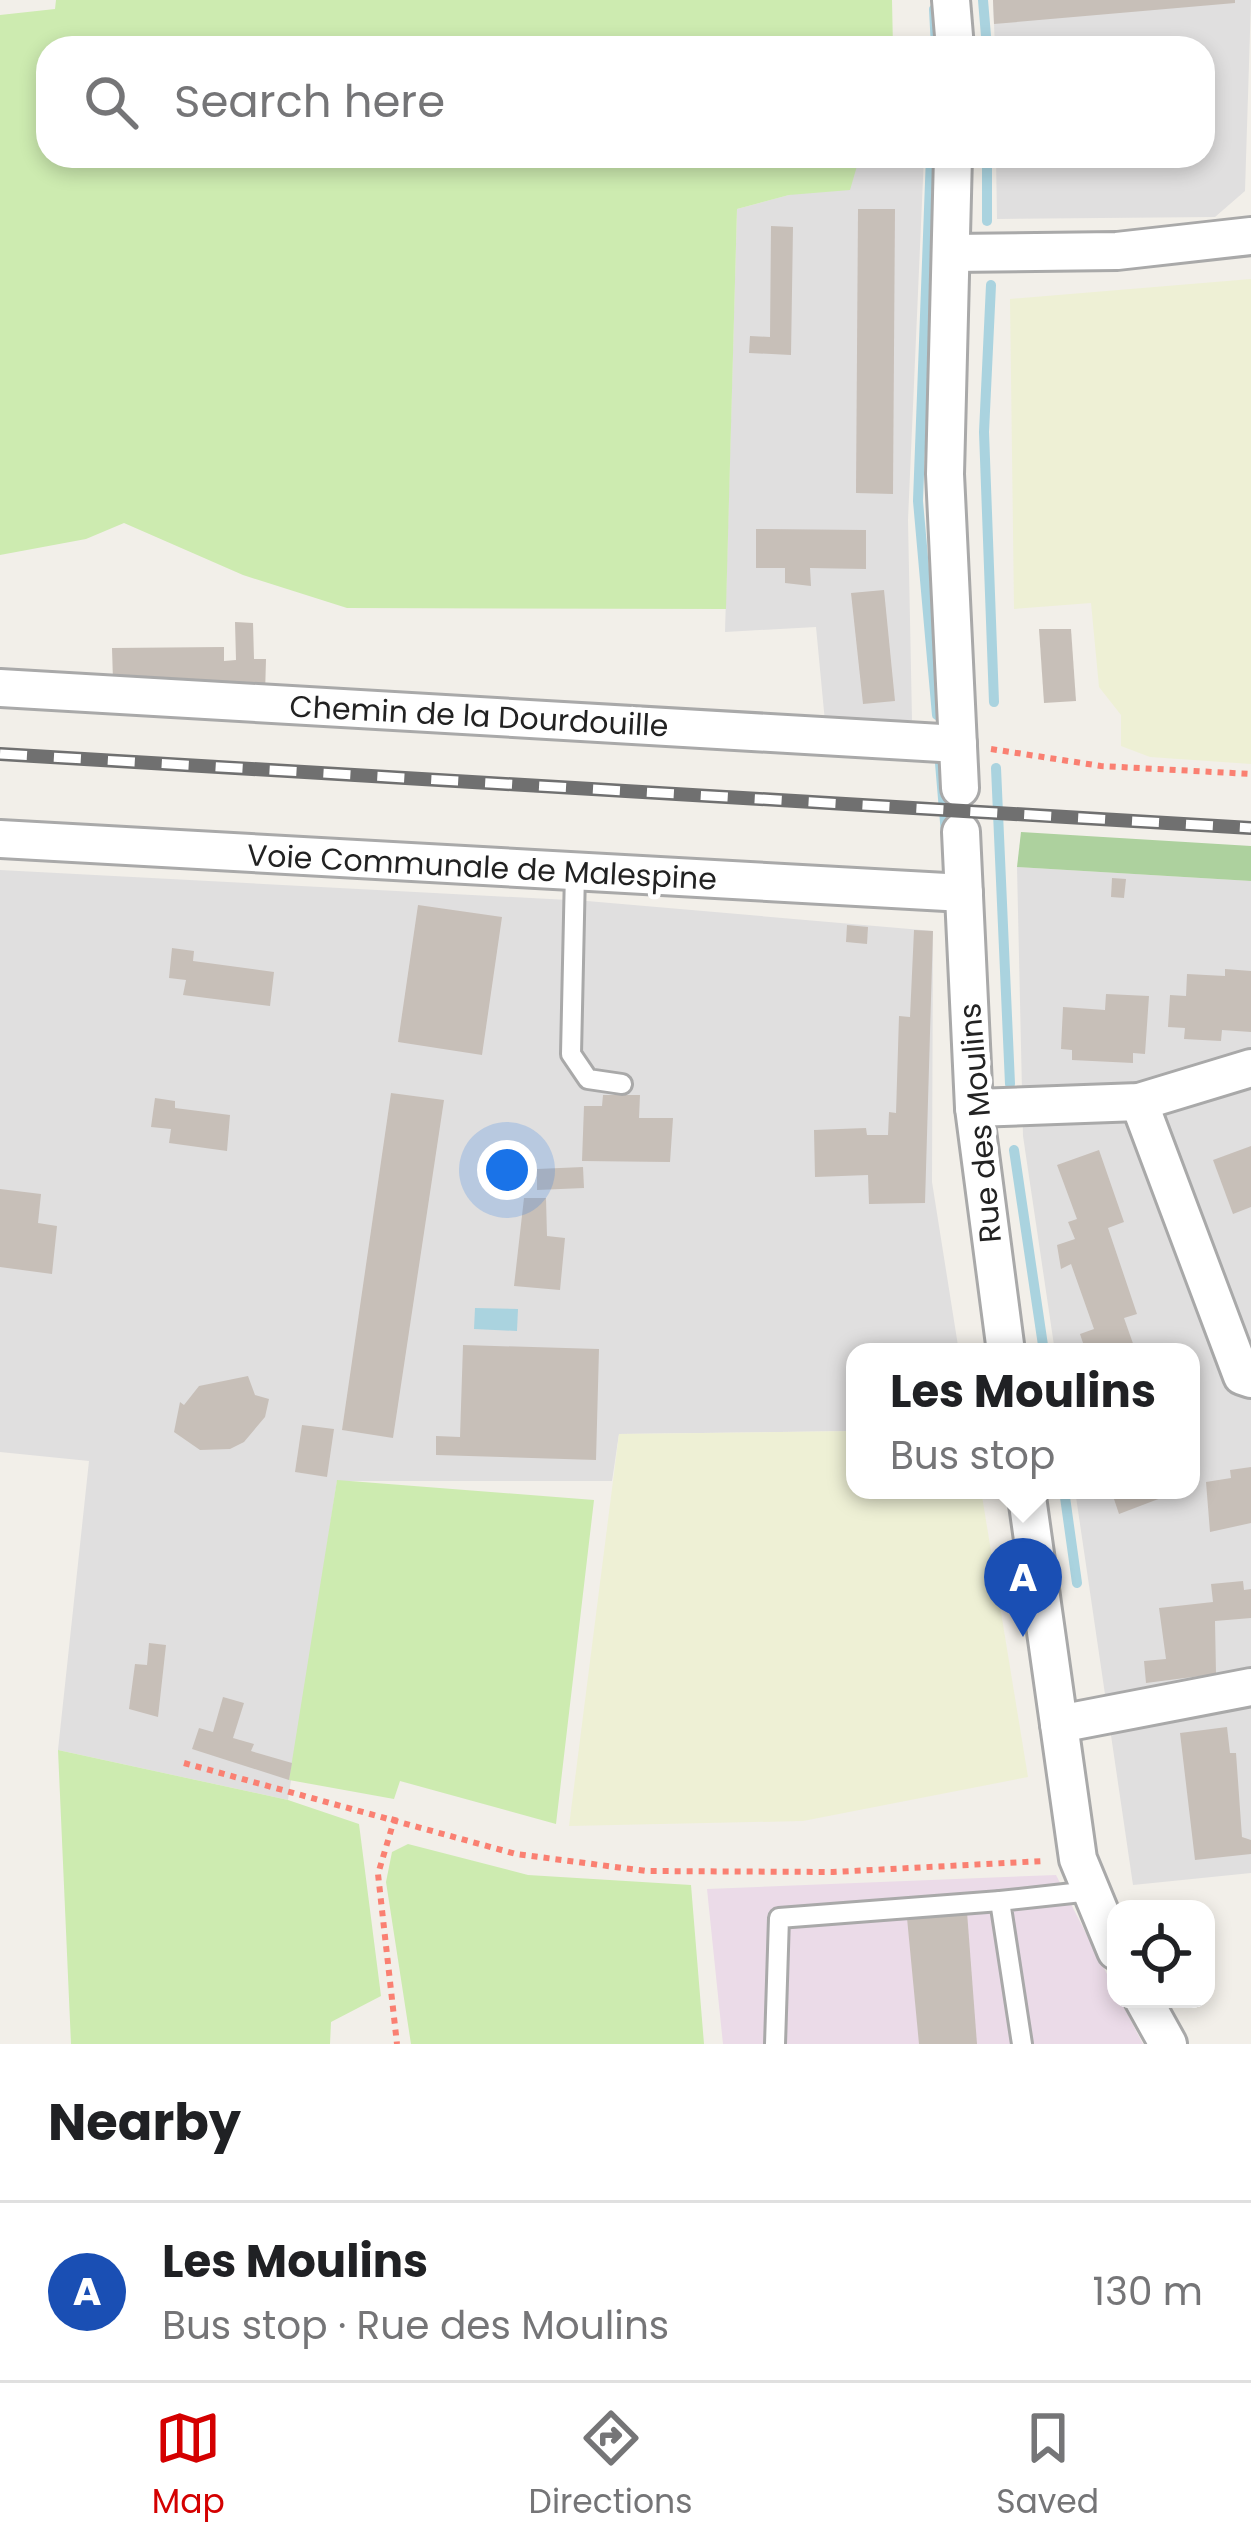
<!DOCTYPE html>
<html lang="en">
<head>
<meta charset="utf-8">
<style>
	body { margin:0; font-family:Poppins,sans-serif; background:#f6f6f6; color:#202124 }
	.controls { position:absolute; right:36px; bottom:36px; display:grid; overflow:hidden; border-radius:24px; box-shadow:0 6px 18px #0003 }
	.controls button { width:108px; height:108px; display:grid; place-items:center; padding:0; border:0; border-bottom:3px solid #e0e0e0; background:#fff; color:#202124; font:60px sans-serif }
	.you { position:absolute; left:507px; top:1170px; width:42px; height:42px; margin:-30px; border:9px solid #fff; border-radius:50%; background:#1a73e8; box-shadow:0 0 0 18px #1a73e833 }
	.badge { display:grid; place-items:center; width:78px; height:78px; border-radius:50%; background:#d40000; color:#fff; font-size:39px; font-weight:700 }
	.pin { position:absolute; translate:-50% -99px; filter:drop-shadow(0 3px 6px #0008) }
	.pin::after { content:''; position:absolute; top:63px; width:42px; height:36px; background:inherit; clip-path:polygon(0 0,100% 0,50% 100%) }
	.popup { position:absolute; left:846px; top:1343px; width:354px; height:156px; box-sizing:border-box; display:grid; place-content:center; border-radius:24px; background:#fff; filter:drop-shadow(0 3px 9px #0005); font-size:39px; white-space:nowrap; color:#757577 }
	.popup b { font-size:45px; color:#202124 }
	.popup::after { content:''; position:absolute; left:50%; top:100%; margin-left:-24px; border:24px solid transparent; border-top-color:#fff }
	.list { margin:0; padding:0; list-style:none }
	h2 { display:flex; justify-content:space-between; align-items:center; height:156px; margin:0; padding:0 48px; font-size:51px }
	h2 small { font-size:39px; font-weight:400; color:#757577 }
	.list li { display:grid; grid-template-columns:78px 1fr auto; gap:36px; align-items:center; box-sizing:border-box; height:180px; padding:0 48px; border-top:3px solid #e0e0e0 }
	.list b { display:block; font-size:45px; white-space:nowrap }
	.list p { margin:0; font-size:39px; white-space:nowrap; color:#757577 }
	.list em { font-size:39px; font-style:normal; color:#757577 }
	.icon { flex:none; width:66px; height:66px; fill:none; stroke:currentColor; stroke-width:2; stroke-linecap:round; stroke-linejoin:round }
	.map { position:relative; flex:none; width:1251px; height:2044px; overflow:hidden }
	.search { position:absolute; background:#fff; box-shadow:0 6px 18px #0003; left:36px; right:36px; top:36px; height:132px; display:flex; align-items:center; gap:30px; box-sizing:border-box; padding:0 42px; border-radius:36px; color:#757577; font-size:45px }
	.sheet { height:336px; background:#fff }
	nav { display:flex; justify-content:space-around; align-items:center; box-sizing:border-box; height:168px; border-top:3px solid #e0e0e0; background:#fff; font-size:33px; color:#757577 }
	nav a { display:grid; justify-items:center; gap:6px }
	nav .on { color:#d40000 }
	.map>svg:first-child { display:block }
	.residential { fill:#e0dfdf }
	.industrial { fill:#ebdbe8 }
	.farmland { fill:#eef0d5 }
	.grass { fill:#cdebb0 }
	.forest { fill:#add19e }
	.water { fill:#aad3df }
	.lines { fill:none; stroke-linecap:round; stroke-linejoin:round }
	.stream { stroke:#aad3df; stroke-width:10 }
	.building { fill:#c7bfb8 }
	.lane-casing { stroke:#a9a9a9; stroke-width:24 }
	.street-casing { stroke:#a9a9a9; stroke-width:42 }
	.path { stroke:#fa8072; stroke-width:6; stroke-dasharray:6 6; stroke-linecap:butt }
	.lane { stroke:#fff; stroke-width:18 }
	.street { stroke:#fff; stroke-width:36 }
	.rail-casing { stroke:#707070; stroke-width:14 }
	.rail { stroke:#fff; stroke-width:9; stroke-dasharray:27; stroke-linecap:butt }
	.labels { text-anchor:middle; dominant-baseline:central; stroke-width:10; stroke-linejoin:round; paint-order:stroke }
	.street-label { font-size:30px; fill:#222; stroke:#fff }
</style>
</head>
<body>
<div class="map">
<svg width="1251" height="2044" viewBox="0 0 1251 2044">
	<rect width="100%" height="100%" fill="#f2efe9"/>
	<g class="residential">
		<polygon points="993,0 1251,0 1245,191 1215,217 997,219 996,156 1203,156 1203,48 995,48"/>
		<polygon points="867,156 924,156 908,520 912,720 825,722 816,627 725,632 737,209 796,193 857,166"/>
		<polygon points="1017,867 1251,881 1251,1873 1133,1885 1075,1490 1191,1490 1191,1352 1055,1352 1023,1136"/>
		<polygon points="0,870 587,901 933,931 932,1182 959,1352 855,1352 855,1431 619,1434 612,1481 337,1481 288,1800 58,1750 89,1461 0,1452"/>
	</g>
	<polygon class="industrial" points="1056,1875 1143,2044 723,2044 707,1889"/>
	<g class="farmland">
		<polygon points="1251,279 1251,764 1150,757 1121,746 1121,715 1099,687 1091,603 1014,609 1010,299"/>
		<polygon points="855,1431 855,1490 981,1490 1028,1777 803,1821 569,1826 619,1434"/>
	</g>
	<g class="grass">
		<polygon points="56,0 892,0 893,48 48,48 48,156 869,156 857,166 850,190 789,195 737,209 726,609 347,608 243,575 124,523 86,539 0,555 0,15 55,9"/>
		<polygon points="337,1480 594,1500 556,1824 400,1781 394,1799 289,1780"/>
		<polygon points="58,1750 288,1800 359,1824 381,1996 331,2022 330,2044 71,2044"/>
		<polygon points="408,1844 528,1875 691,1885 704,2044 411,2044 386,1882 392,1852"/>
	</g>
	<polygon class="forest" points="1021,832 1251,846 1251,881 1017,867"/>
	<polygon class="water" points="475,1308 518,1309 517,1331 474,1329"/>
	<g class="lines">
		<g class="stream">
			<polyline points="983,0 987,48"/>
			<polyline points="934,9 936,48"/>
			<polyline points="931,156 918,501 937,715"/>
			<polyline points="987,221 987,156"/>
			<polyline points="991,285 984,432 994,702"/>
			<polyline points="940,763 946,834"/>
			<polyline points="996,768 1010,1084"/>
			<polyline points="1014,1150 1044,1352"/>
			<polyline points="1064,1490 1077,1583"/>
		</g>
	</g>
	<g class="building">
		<polygon points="993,0 1235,0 1235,3 994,24"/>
		<polygon points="858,209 895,209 893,494 856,493"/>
		<polygon points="771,226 793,227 791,355 749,353 750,336 770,337"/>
		<polygon points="756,529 866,530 866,569 810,568 811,586 785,583 785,568 756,568"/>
		<polygon points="884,590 895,701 863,704 851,593"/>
		<polygon points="235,622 253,623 254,659 266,659 265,695 188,693 189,680 113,681 112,648 224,647 224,661 236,660"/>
		<polygon points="1039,629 1071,629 1076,701 1044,703"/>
		<polygon points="1112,878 1126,879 1124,898 1111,897"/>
		<polygon points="418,905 502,917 482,1055 398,1042"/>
		<polygon points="847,925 868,927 867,944 846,942"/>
		<polygon points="914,930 933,931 925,1203 869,1204 868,1175 815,1177 814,1130 866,1128 867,1135 888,1135 889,1112 896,1113 899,1016 910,1017"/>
		<polygon points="172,948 194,951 193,961 274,972 270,1006 183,995 186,980 169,978"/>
		<polygon points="1225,969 1251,971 1251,1032 1222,1030 1221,1041 1184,1039 1185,1028 1168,1027 1170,995 1186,996 1187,974 1225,976"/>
		<polygon points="1106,994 1149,996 1145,1054 1133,1053 1133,1063 1072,1060 1072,1050 1061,1049 1063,1007 1105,1010"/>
		<polygon points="391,1093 444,1100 393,1438 342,1430"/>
		<polygon points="603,1095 640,1095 639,1118 673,1118 670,1162 582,1161 584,1106 602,1106"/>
		<polygon points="155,1098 175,1101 175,1108 230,1115 227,1151 169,1143 171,1129 151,1127"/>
		<polygon points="1251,1146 1251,1207 1233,1214 1213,1160"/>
		<polygon points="1099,1150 1124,1222 1108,1228 1137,1314 1124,1318 1136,1352 1086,1352 1080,1334 1094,1329 1071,1264 1061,1269 1057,1245 1075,1239 1068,1222 1077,1219 1057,1165"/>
		<polygon points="583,1167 584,1188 537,1190 537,1169"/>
		<polygon points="0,1189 41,1194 38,1223 57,1226 52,1274 0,1267"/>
		<polygon points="524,1198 546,1198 547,1236 565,1238 560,1290 514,1286"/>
		<polygon points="463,1345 599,1349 596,1460 436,1455 436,1436 460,1437"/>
		<polygon points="248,1376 255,1395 269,1399 265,1417 244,1442 230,1449 200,1450 174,1432 180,1402 184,1405 199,1386"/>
		<polygon points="302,1425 334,1429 327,1477 295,1472"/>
		<polygon points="1251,1467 1251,1523 1210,1532 1206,1482 1231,1478 1230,1470"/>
		<polygon points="1111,1490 1158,1490 1161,1498 1119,1514"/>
		<polygon points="1243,1581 1244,1590 1251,1589 1251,1618 1215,1621 1216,1674 1146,1683 1144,1661 1166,1659 1159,1608 1213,1602 1211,1584"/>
		<polygon points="149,1643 166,1645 158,1717 129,1709 135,1664 147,1665"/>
		<polygon points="223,1697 244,1703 233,1738 254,1744 251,1751 292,1763 289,1780 192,1749 199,1728 213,1732"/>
		<polygon points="1227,1727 1230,1753 1236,1753 1242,1837 1251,1840 1251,1854 1195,1860 1180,1733"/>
		<polygon points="967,1912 977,2044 919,2044 907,1918"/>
	</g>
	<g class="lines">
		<defs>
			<g id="lane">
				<polyline points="575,872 571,1054 588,1079 622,1084"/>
				<polyline points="775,2044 779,1918 1000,1901"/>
				<polyline points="1022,2044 1000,1901 1091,1891"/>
			</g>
			<g id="street">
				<polyline points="951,0 955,48"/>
				<polyline points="953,156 945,474 960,788"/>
				<polyline points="952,253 1117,251 1251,236"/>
				<polyline points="0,688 958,744"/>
				<polyline points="961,832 974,1108 1006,1352"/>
				<polyline points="0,839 964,893"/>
				<polyline points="1139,1102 1242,1376 1251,1379"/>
				<polyline points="974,1108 1139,1102 1251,1068"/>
				<polyline points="1026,1490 1078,1859 1116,1951"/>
				<polyline points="1059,1724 1251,1687"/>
				<polyline points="1143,1999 1168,2044"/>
			</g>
		</defs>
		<use href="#lane" class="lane-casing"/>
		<use href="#street" class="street-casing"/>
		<g class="path">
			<polyline points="991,749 1101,766 1251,774"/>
			<polyline points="184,1763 516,1854 646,1871 833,1872 1044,1861"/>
			<polyline points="395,1817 378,1874 397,2044"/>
		</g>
		<use href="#lane" class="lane"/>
		<use href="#street" class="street"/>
		<defs>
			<polyline id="rail" points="0,754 1251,828"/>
		</defs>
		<use href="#rail" class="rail-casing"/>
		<use href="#rail" class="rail"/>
	</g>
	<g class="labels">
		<g class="street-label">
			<text transform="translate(479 716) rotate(3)">Chemin de la Dourdouille</text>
			<text transform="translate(482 867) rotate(3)">Voie Communale de Malespine</text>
			<text transform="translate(980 1123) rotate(-95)">Rue des Moulins</text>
		</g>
	</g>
</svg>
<div class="controls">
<button><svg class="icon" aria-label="locate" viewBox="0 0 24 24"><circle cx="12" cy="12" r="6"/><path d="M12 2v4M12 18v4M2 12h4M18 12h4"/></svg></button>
</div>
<div class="you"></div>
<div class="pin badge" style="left:1023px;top:1637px;background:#1a4fb4">A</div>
<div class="popup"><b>Les Moulins</b>Bus stop</div>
<div class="search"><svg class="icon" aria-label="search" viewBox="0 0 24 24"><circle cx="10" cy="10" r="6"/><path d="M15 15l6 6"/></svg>Search here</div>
</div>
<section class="sheet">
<h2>Nearby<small></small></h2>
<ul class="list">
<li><span class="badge" style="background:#1a4fb4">A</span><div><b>Les Moulins</b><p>Bus stop · Rue des Moulins</p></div><em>130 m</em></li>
</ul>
</section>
<nav>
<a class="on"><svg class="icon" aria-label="map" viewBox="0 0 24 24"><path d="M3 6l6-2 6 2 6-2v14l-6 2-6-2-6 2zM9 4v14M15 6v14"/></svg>Map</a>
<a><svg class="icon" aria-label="directions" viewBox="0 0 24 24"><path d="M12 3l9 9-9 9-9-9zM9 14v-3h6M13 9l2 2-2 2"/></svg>Directions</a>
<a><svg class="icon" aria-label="saved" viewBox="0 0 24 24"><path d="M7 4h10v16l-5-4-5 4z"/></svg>Saved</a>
</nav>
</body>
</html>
